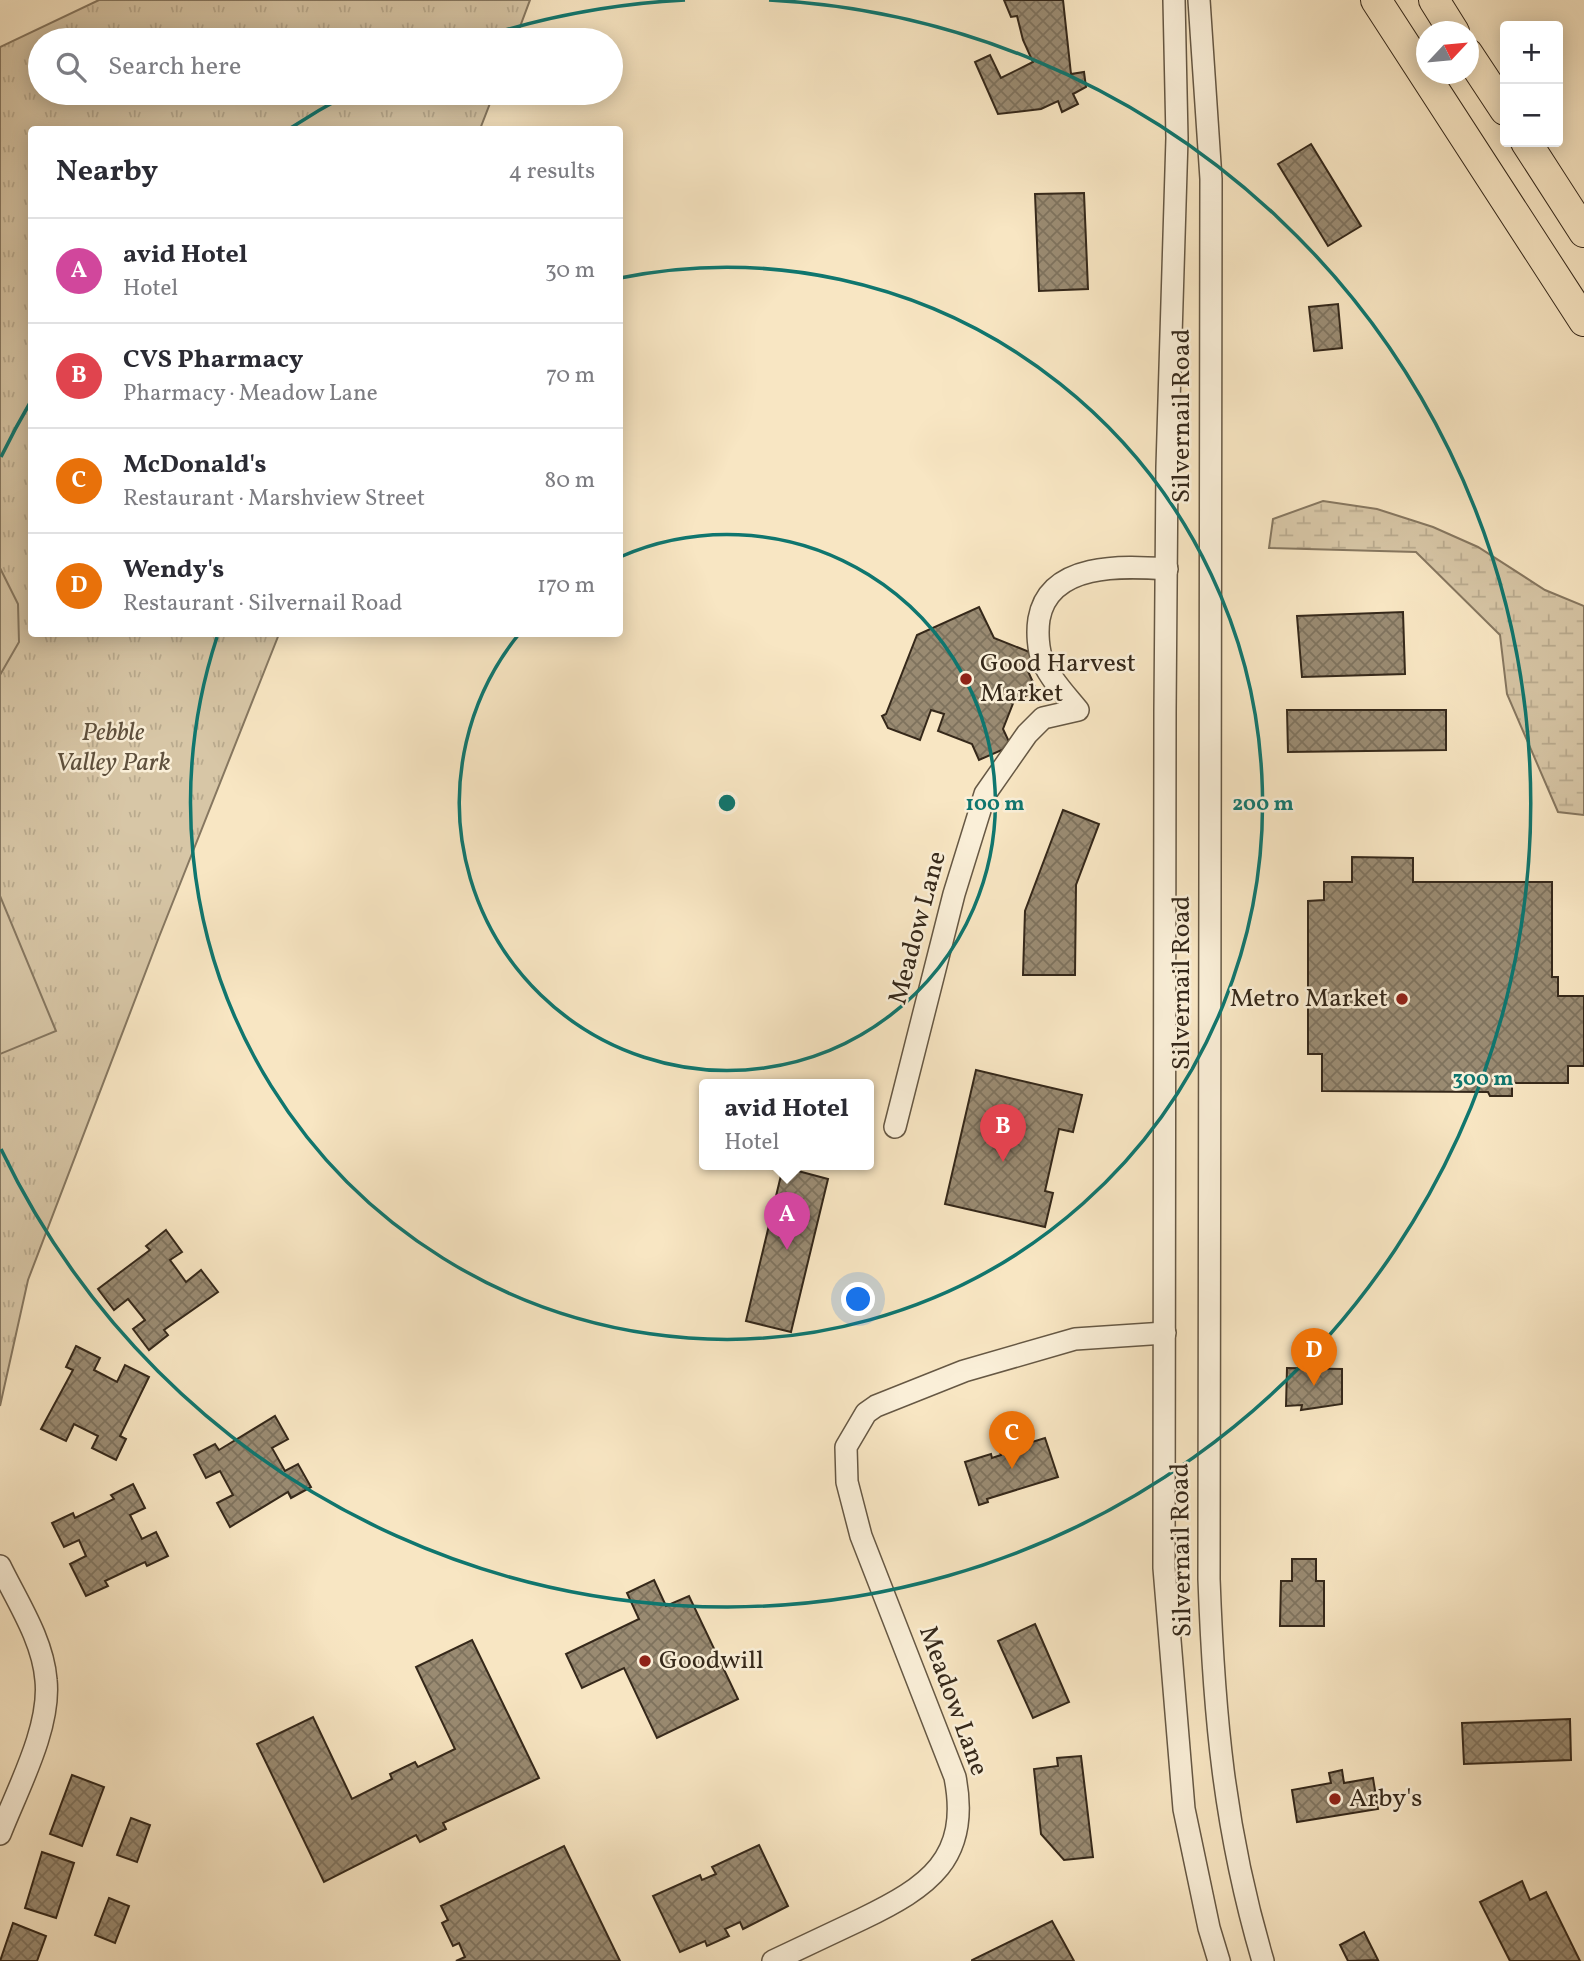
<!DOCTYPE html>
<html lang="en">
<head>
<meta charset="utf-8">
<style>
	body { margin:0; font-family:Vollkorn,serif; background:#f2f2f3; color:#2b2b33 }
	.controls { position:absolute; right:21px; top:21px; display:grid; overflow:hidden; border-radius:7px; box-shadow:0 4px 18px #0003 }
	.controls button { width:63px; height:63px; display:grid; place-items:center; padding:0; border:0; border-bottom:2px solid #e1e1e2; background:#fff; color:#2b2b33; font:35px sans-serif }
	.compass { position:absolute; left:1416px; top:21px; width:63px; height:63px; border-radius:50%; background:#fff; box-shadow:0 4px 18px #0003; rotate:64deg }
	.you { position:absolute; left:859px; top:1300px; width:24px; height:24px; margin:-18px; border:5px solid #fff; border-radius:50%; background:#1a73e8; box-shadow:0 0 0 10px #1a73e833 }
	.badge { display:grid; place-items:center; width:46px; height:46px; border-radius:50%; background:#ea580c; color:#fff; font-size:23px; font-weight:700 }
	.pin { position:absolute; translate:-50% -58px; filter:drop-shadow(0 2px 4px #0008) }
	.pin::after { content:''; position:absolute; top:37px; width:24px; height:21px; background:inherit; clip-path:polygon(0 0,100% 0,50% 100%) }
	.popup { position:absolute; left:699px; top:1079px; width:175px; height:91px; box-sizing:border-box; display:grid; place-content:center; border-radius:7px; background:#fff; filter:drop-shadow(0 2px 5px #0005); font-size:23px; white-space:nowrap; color:#7c7c81 }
	.popup b { font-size:26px; color:#2b2b33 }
	.popup::after { content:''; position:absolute; left:50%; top:100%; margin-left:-14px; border:14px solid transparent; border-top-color:#fff }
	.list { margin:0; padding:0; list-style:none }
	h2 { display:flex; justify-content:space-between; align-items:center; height:91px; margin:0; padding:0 28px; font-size:30px }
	h2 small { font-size:23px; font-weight:400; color:#7c7c81 }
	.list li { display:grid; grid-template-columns:46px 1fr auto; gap:21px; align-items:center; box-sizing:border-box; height:105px; padding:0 28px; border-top:2px solid #e1e1e2 }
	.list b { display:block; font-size:26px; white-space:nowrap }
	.list p { margin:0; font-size:23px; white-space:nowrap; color:#7c7c81 }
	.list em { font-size:23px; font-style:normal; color:#7c7c81 }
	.icon { flex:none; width:38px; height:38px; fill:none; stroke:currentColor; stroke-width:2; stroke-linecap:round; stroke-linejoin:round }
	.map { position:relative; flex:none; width:1584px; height:1961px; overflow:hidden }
	.search { position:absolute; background:#fff; box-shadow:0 4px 18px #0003; left:28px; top:28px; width:595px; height:77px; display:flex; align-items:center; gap:18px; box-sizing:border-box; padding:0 24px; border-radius:38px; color:#7c7c81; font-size:26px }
	.panel { position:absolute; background:#fff; box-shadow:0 4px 18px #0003; left:28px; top:126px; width:595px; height:511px; border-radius:7px }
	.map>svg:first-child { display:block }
	.wetland { fill:url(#wetland-marsh); stroke:#867760; stroke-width:2 }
	.park { fill:url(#park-tufts); stroke:#867760; stroke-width:2 }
	.pitch { fill:#d7c6a6; stroke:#867760; stroke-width:2 }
	.building { fill:url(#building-cross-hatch); stroke:#35281a; stroke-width:2 }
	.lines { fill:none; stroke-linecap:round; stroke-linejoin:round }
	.minor-casing { stroke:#665844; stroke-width:24 }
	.highway-casing { stroke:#35281a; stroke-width:32 }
	.minor { stroke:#faefd8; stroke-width:21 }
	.highway { stroke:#f8e6c3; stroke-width:30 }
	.ring { fill:none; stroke:#0f766e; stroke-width:3.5 }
	.poi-dot { fill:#8f2418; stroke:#faefd8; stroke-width:2.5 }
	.labels { text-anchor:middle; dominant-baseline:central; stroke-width:5; stroke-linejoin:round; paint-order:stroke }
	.street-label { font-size:26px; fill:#35281a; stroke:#faefd8 }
	.poi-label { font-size:26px; fill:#35281a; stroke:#faefd8; text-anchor:start }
	.park-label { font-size:26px; font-style:italic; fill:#5e503d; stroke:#faefd8 }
	.centre { fill:#0f766e; stroke:#faefd8; stroke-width:3.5 }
	.ring-label { font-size:21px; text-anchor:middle; font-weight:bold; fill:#0f766e; stroke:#faefd8; stroke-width:5; stroke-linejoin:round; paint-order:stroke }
</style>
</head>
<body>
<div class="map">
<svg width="1584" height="1961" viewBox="0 0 1584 1961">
	<defs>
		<pattern id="wetland-marsh" width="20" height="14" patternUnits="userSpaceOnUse" patternTransform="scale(1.75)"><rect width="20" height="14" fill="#d7c6a6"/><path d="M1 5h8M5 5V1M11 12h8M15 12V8" fill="none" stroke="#b9aa8e"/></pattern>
		<pattern id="park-tufts" width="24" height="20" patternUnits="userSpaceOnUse" patternTransform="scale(1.75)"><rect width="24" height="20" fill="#d7c6a6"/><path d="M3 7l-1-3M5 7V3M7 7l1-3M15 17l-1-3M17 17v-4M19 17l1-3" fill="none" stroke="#b9aa8e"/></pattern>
		<pattern id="building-cross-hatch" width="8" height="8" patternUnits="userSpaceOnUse" patternTransform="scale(1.75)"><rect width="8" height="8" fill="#9a8b72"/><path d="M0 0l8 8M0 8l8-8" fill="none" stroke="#7e725d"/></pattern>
	</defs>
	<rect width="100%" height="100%" fill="#f8e6c3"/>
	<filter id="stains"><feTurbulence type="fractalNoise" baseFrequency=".00286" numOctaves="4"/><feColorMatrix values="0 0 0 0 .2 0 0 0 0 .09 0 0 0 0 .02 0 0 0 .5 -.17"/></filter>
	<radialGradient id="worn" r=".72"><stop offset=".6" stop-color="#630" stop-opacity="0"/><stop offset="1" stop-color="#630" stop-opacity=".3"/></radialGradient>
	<polygon class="wetland" points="1323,501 1377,509 1433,527 1478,547 1545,590 1584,606 1584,815 1558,812 1507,694 1500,635 1416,552 1269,548 1273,519"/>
	<polygon class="park" points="99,0 530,0 515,40 40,40 40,93 494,93 480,129 32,130 32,634 279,634 159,937 28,1280 0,1406 0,47"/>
	<g class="pitch">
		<polygon points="0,568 18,604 19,642 0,675"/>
		<polygon points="0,896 56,1031 0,1054"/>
	</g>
	<g class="building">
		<polygon points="1004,0 1063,0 1071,74 1084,72 1086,87 1073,94 1078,104 1062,112 1058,101 1041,109 998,114 975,62 990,55 1001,78 1033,62 1023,40 1017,16 1011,17"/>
		<polygon points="1311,144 1361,226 1328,246 1278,164"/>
		<polygon points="1084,193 1088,289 1039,291 1035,194"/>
		<polygon points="1338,304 1342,348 1314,351 1309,307"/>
		<polygon points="979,607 994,638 1032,653 1026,667 1037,691 1014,701 1003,729 1011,746 979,760 972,744 938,731 944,714 931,710 920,740 888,728 882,716 886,714 917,635"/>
		<polygon points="1403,612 1405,674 1302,677 1297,616"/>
		<polygon points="1287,710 1446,710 1446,750 1288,752"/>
		<polygon points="1063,810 1099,824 1076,885 1075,975 1023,975 1025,911"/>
		<polygon points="1352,857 1413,858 1413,882 1552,882 1552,977 1558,977 1558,996 1584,996 1584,1066 1568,1066 1568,1083 1512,1083 1512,1096 1490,1096 1488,1092 1322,1091 1322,1054 1308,1054 1308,901 1324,900 1324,882 1352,882"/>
		<polygon points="976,1070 1082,1095 1073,1132 1059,1129 1045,1191 1053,1193 1045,1227 945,1204"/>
		<polygon points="783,1167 828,1179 791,1332 746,1321"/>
		<polygon points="166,1230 182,1252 170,1260 186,1282 201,1270 218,1292 164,1330 168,1335 149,1350 133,1329 145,1320 128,1299 114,1310 98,1289 150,1250 146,1246"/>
		<polygon points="76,1346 100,1358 94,1370 117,1382 125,1365 149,1377 120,1436 126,1439 116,1460 92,1448 98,1436 74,1424 66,1441 41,1429 73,1370 66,1367"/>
		<polygon points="1287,1368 1342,1369 1342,1404 1301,1410 1302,1405 1286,1406"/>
		<polygon points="275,1416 288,1439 272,1448 285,1471 298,1464 311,1487 291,1498 288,1492 230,1527 217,1503 233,1495 220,1471 206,1478 194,1455 215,1444 219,1450"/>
		<polygon points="1045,1438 1058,1477 987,1499 988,1502 979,1505 965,1462 991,1454 992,1458 1001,1455 1000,1452"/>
		<polygon points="133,1484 145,1508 130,1515 142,1539 156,1532 168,1556 147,1566 145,1562 105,1581 108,1586 86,1596 70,1564 86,1556 79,1540 64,1547 52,1523 73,1513 75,1518 114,1499 111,1495"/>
		<polygon points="1292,1559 1316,1559 1316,1581 1324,1581 1324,1626 1280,1626 1281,1581 1292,1581"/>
		<polygon points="654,1580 666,1606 689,1596 738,1699 657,1738 624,1668 582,1688 566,1654 639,1619 627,1593"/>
		<polygon points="1035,1624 1069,1702 1033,1718 998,1641"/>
		<polygon points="472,1640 539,1778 443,1823 446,1829 420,1842 416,1835 324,1882 257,1744 313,1717 352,1799 392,1779 390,1774 415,1762 418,1767 455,1749 416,1667"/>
		<polygon points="1570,1719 1571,1760 1464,1764 1462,1723"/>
		<polygon points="1081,1756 1093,1857 1064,1860 1041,1834 1034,1769 1058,1766 1057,1758"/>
		<polygon points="1342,1770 1344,1783 1373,1778 1378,1809 1297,1822 1292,1790 1331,1783 1329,1773"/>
		<polygon points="72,1775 104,1787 82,1846 50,1834"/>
		<polygon points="131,1818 150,1825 137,1862 117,1855"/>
		<polygon points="759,1845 788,1906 743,1929 740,1922 725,1929 729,1936 707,1946 705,1941 680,1952 653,1896 700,1875 702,1880 716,1874 712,1867"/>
		<polygon points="564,1846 620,1961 456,1961 465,1957 459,1943 453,1946 442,1923 448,1920 441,1906"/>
		<polygon points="42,1852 74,1863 56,1918 25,1908"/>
		<polygon points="1522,1881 1530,1900 1546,1892 1580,1961 1510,1961 1480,1902"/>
		<polygon points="109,1898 129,1906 115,1943 95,1935"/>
		<polygon points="1052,1921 1074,1961 972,1961 972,1960"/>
		<polygon points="13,1923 46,1936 37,1961 0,1961"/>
		<polygon points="1364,1932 1378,1960 1348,1961 1340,1945"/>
	</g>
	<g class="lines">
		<defs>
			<g id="minor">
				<polyline points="1174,0 1177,138 1167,467 1165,712 1164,1568 1184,1809 1209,1928 1219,1961"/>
				<path d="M1199 0 1211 179 1209 1579C1214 1715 1224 1829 1263 1961"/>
				<path d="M895 1127 954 894 985 794 1027 734 1043 718 1078 710C1066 695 1051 680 1043 662 1038 650 1037 632 1039 619 1049 562 1123 566 1167 569"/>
				<path d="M0 1566C17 1601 43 1640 46 1680 51 1728 17 1790 0 1834"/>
				<path d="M773 1961C803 1947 832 1933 862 1919 928 1887 971 1859 955 1777L861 1536 847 1482 846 1447 866 1413 876 1406 964 1371 1075 1339 1165 1333"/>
			</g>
			<g id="highway">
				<polyline points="1376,0 1584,321"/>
				<polyline points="1434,0 1454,32"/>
				<polyline points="1468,54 1505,110"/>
				<polyline points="1526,142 1584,232"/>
			</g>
		</defs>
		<use href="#minor" class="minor-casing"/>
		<use href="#highway" class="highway-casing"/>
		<use href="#minor" class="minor"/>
		<use href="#highway" class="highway"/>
	</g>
	<g class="ring">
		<path d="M620 557A268 268 0 1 1 519 634"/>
		<path d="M620 278A536 536 0 1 1 217 637"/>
		<path d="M1 457A804 804 0 0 1 31 401M289 129A804 804 0 0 1 350 93M479 38A804 804 0 0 1 685 0M769 0A804 804 0 1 1 1 1149"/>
	</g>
	<g class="poi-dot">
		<circle cx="966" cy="679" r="7"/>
		<circle cx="1402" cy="999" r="7"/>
		<circle cx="645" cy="1661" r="7"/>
		<circle cx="1335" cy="1799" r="7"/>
	</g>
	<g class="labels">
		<g class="street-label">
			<text transform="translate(1182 416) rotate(-90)">Silvernail Road</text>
			<text transform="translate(918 928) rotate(-75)">Meadow Lane</text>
			<text transform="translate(1182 983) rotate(-90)">Silvernail Road</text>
			<text transform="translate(1182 1550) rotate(-91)">Silvernail Road</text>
			<text transform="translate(953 1701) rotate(70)">Meadow Lane</text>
		</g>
		<g class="poi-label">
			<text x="980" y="664">Good Harvest<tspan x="980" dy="30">Market</tspan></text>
			<text x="1388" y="999" text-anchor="end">Metro Market</text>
			<text x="659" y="1661">Goodwill</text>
			<text x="1349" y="1799">Arby's</text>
		</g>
		<g class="park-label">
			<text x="113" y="733">Pebble<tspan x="113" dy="30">Valley Park</tspan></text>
		</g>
	</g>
	<circle cx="727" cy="803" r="10" class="centre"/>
	<g class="ring-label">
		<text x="995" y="810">100 m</text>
		<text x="1263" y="810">200 m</text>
		<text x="1483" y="1085">300 m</text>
	</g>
	<rect width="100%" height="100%" filter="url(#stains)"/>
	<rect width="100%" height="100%" fill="url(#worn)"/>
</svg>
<div class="controls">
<button>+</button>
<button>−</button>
</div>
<svg class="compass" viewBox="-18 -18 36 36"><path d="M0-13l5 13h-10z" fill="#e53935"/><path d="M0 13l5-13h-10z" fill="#7c7c81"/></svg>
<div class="you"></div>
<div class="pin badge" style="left:787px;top:1250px;background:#d1479c">A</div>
<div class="popup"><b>avid Hotel</b>Hotel</div>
<div class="pin badge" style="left:1003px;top:1162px;background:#e0444e">B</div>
<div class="pin badge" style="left:1012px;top:1469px;background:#e8710a">C</div>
<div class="pin badge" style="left:1314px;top:1386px;background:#e8710a">D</div>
<div class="search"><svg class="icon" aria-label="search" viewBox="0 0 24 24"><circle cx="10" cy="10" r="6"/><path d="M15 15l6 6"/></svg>Search here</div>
<section class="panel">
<h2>Nearby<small>4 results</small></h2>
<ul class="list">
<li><span class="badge" style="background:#d1479c">A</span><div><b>avid Hotel</b><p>Hotel</p></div><em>30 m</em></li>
<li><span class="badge" style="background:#e0444e">B</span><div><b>CVS Pharmacy</b><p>Pharmacy · Meadow Lane</p></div><em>70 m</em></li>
<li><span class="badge" style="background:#e8710a">C</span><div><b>McDonald's</b><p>Restaurant · Marshview Street</p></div><em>80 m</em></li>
<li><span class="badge" style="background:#e8710a">D</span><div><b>Wendy's</b><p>Restaurant · Silvernail Road</p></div><em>170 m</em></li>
</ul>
</section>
</div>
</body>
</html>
